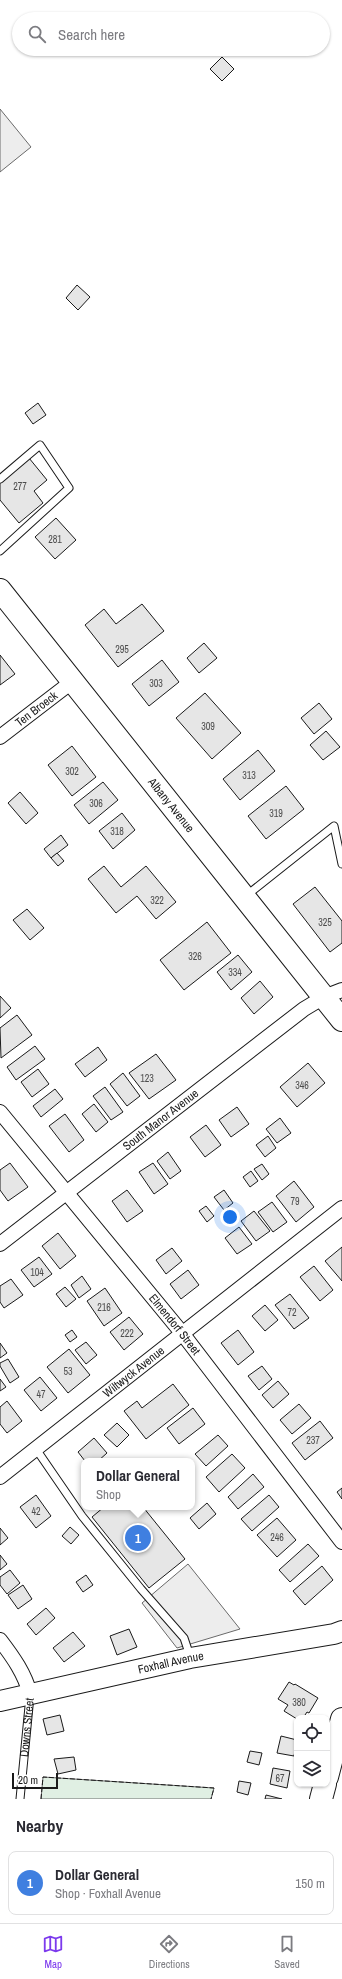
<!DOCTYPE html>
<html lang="en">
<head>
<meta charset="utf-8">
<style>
	body { margin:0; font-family:"Archivo Narrow",sans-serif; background:#f2f2f3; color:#2b2b33 }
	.controls { position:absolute; right:12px; bottom:12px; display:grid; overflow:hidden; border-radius:8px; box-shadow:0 1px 3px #0004 }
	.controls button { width:36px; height:36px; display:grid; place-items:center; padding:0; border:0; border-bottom:1px solid #e1e1e2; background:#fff; color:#2b2b33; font:20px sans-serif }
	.scale { position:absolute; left:12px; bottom:10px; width:46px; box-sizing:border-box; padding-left:4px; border:2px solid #1a1a1a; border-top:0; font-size:11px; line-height:14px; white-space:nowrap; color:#1a1a1a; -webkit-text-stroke:3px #fff; paint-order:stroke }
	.you { position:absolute; left:230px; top:1217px; width:14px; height:14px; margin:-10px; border:3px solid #fff; border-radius:50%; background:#1a73e8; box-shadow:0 0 0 6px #1a73e833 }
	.badge { display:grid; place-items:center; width:26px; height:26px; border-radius:50%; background:#7c3aed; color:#fff; font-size:13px; font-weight:700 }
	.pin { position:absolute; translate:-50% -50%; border:2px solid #fff; box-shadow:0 1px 4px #0006 }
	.popup { position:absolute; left:81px; top:1458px; width:114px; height:52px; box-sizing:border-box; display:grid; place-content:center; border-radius:8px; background:#fff; filter:drop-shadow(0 1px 3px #0005); font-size:13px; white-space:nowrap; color:#7c7c81 }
	.popup b { font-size:15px; color:#2b2b33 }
	.popup::after { content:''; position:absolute; left:50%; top:100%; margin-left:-8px; border:8px solid transparent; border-top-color:#fff }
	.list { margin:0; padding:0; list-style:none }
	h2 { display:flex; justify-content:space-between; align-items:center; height:52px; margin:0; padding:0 16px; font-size:17px }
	h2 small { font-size:13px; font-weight:400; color:#7c7c81 }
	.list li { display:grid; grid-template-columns:26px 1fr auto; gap:12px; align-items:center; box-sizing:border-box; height:64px; margin:0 8px 8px; padding:0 8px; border:1px solid #e1e1e2; border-radius:8px }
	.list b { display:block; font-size:15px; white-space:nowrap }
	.list p { margin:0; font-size:13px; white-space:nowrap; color:#7c7c81 }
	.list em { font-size:13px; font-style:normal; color:#7c7c81 }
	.icon { flex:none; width:22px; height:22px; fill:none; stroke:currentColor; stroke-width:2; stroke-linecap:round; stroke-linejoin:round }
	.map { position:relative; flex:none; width:342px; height:1799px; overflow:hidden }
	.search { position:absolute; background:#fff; box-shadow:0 1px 3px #0004; left:12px; right:12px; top:12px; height:44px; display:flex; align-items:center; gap:10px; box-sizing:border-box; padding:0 14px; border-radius:22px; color:#7c7c81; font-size:15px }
	.sheet { height:124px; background:#fff }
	nav { display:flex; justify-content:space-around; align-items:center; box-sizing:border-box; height:56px; border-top:1px solid #e1e1e2; background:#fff; font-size:11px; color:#7c7c81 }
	nav a { display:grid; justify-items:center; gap:2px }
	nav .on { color:#7c3aed }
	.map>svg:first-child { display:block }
	.green { fill:#e0efe3; stroke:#6a6a6a }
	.parking { fill:#ededed; stroke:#6a6a6a }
	.building { fill:#e6e6e6; stroke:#1a1a1a }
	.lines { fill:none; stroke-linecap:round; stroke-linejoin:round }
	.lane-casing { stroke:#1a1a1a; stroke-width:9 }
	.street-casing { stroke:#1a1a1a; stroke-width:16 }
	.secondary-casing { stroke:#1a1a1a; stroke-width:22 }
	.primary-casing { stroke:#1a1a1a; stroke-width:24 }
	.lane { stroke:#fff; stroke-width:7 }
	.street { stroke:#fff; stroke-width:14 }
	.secondary { stroke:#fff; stroke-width:20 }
	.primary { stroke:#fff; stroke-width:22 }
	.fence { stroke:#1a1a1a; stroke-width:1; stroke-dasharray:5 2; stroke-linecap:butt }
	.labels { text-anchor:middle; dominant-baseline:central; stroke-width:3; stroke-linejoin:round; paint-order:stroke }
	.number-label { font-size:10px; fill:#4d4d4d }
	.street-label { font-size:12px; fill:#1a1a1a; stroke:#fff }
</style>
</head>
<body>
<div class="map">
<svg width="342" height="1799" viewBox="0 0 342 1799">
	<rect width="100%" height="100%" fill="#fff"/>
	<polygon class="green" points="43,1777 214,1788 211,1799 41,1799"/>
	<g class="parking">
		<polygon points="0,109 31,147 0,172"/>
		<polygon points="188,1564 240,1629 177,1648 142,1603"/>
	</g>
	<g class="building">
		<polygon points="222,57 234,69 222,81 210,69"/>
		<polygon points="77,285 90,297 78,310 66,298"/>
		<polygon points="38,403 46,415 33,424 25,413"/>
		<polygon points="29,458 47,480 34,491 43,503 19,523 0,500 0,482"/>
		<polygon points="56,518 76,540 55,559 35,537"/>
		<polygon points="142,604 164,631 118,667 85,625 104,609 116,624"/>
		<polygon points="204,643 217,658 199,673 187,658"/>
		<polygon points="0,655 15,674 0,685"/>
		<polygon points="162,660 179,682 149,706 132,684"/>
		<polygon points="205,693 241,733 212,759 176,718"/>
		<polygon points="319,703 332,719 314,734 301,718"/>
		<polygon points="326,731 340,747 323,760 310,745"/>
		<polygon points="72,746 96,777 72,796 48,765"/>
		<polygon points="258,750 275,771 240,800 223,779"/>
		<polygon points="103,782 118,800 89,824 74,805"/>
		<polygon points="286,786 304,809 266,839 248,816"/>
		<polygon points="20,792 38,813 26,824 8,803"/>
		<polygon points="122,813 135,830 113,849 99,831"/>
		<polygon points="61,835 68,845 51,858 44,849"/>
		<polygon points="57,853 64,861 58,866 51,858"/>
		<polygon points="104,866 121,887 146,866 176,902 156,919 137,896 116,913 88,879"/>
		<polygon points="315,887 342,921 342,943 330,952 293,904"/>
		<polygon points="27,909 44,928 30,940 13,920"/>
		<polygon points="207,922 231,953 184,990 160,960"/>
		<polygon points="238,955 252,972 231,990 217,972"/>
		<polygon points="260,981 273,997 254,1014 241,998"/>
		<polygon points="0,996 11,1008 0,1018"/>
		<polygon points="17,1015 32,1035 1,1058 0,1028"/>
		<polygon points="35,1046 45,1059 16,1080 7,1067"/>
		<polygon points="98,1047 107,1060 85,1077 75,1064"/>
		<polygon points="156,1054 176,1080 149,1099 129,1073"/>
		<polygon points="308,1063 325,1083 297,1107 280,1087"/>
		<polygon points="38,1069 49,1084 32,1097 21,1082"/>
		<polygon points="123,1073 140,1096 127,1106 110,1084"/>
		<polygon points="105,1087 123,1112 111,1120 93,1096"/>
		<polygon points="55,1089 63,1099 41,1117 33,1106"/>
		<polygon points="94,1104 108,1122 96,1132 82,1114"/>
		<polygon points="237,1107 249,1124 231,1137 219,1120"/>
		<polygon points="65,1114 84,1140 69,1152 49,1126"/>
		<polygon points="280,1118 291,1133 277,1143 266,1129"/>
		<polygon points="206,1125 221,1145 205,1157 190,1137"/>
		<polygon points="268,1136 276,1148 265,1157 256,1145"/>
		<polygon points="168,1152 181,1171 170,1179 157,1161"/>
		<polygon points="10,1163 28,1187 8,1201 0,1190 0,1170"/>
		<polygon points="153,1163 168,1184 154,1194 139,1172"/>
		<polygon points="262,1164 269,1174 262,1180 254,1169"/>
		<polygon points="251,1171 258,1181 250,1187 243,1177"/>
		<polygon points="294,1181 314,1207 296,1222 276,1196"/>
		<polygon points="127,1190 143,1211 127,1222 112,1201"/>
		<polygon points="224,1190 233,1203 224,1210 214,1197"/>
		<polygon points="272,1202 287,1222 273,1232 258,1212"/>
		<polygon points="206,1206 214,1216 207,1222 199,1211"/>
		<polygon points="254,1211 270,1231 256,1241 241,1221"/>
		<polygon points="239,1227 252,1244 237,1254 225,1238"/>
		<polygon points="58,1233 76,1256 60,1269 42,1246"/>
		<polygon points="342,1247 342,1281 325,1261"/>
		<polygon points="172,1248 182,1261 166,1274 156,1260"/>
		<polygon points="39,1257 52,1274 34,1287 21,1270"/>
		<polygon points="314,1266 333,1290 320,1301 300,1277"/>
		<polygon points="188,1270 199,1285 181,1299 170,1284"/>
		<polygon points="82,1276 91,1289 79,1298 71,1285"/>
		<polygon points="11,1279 23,1295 4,1308 0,1302 0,1286"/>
		<polygon points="65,1287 76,1299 66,1307 56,1294"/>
		<polygon points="105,1288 122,1313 104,1326 87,1301"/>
		<polygon points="290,1294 309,1318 294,1329 275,1305"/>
		<polygon points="265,1305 278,1320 265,1331 252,1316"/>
		<polygon points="129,1317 143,1334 124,1350 110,1332"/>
		<polygon points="72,1330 77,1337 70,1342 65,1335"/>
		<polygon points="238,1330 254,1352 238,1365 221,1343"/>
		<polygon points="86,1342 97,1355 86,1364 75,1350"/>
		<polygon points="0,1343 7,1353 0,1358"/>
		<polygon points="69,1349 90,1375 68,1393 47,1367"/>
		<polygon points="8,1359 19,1377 10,1383 0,1366 0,1363"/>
		<polygon points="262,1366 272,1379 259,1390 248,1376"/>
		<polygon points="40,1377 57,1398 41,1411 24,1390"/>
		<polygon points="0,1379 6,1387 0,1391"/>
		<polygon points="278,1381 289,1394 273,1408 262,1395"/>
		<polygon points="173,1384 189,1405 146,1439 124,1411 137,1401 142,1408"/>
		<polygon points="7,1401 22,1421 7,1433 0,1424 0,1407"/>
		<polygon points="299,1404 311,1418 292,1434 280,1420"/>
		<polygon points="193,1408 205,1424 179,1444 167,1428"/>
		<polygon points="320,1421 333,1438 305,1460 292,1443"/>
		<polygon points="117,1423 129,1435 117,1447 104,1435"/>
		<polygon points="218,1435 228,1446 206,1466 195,1454"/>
		<polygon points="94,1438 107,1453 98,1461 85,1461 78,1452"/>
		<polygon points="232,1454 245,1468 219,1492 206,1477"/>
		<polygon points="253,1474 264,1487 238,1509 228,1497"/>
		<polygon points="342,1488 342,1499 337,1492"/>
		<polygon points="36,1495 51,1516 36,1528 20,1507"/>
		<polygon points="269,1495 279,1507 252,1531 241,1519"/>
		<polygon points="207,1503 216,1514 199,1529 190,1518"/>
		<polygon points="104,1507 143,1507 185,1559 149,1588 92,1517"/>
		<polygon points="277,1518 296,1540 277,1557 257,1535"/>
		<polygon points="70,1527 79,1535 71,1544 62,1536"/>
		<polygon points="0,1528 8,1538 0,1545"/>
		<polygon points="308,1544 319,1556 290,1582 279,1570"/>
		<polygon points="0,1555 7,1564 0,1570"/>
		<polygon points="322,1566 333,1580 305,1605 293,1591"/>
		<polygon points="10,1570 20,1583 7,1594 0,1585 0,1577"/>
		<polygon points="86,1575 93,1585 83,1592 76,1582"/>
		<polygon points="23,1585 32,1599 18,1609 8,1595"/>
		<polygon points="46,1608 55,1618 36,1635 27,1624"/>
		<polygon points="129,1629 137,1647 117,1655 110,1636"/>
		<polygon points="73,1632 85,1646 64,1662 53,1648"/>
		<polygon points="289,1682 294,1685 295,1684 318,1698 309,1713 307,1712 303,1718 297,1719 284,1711 288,1705 278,1699"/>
		<polygon points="60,1715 64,1731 47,1735 43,1719"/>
		<polygon points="281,1736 297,1740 294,1756 277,1753"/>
		<polygon points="250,1751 262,1753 259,1765 247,1762"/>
		<polygon points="74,1757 76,1770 58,1774 54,1759"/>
		<polygon points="273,1768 290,1771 287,1788 270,1784"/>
		<polygon points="239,1781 251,1783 248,1795 237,1792"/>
		<polygon points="266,1795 282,1799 265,1799"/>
	</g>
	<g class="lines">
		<defs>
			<g id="lane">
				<polyline points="0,479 40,445 69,488 0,551"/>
				<polyline points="247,895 334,826 342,864"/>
				<polyline points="36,1449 82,1516 141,1589 184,1638 190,1656"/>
				<path id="s1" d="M20 1799 30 1696"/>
			</g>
			<g id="street">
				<path id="s2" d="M0 737 73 681"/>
				<path id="s3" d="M0 1112 182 1333 342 1542"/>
				<path id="s4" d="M0 1244 304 1009 324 997 342 990"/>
				<path id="s5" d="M0 1477 342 1208"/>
				<path d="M0 1640C13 1657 25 1674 30 1694"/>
			</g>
			<g id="secondary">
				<path id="s6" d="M0 1701 190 1658 334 1634 342 1631"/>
			</g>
			<g id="primary">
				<path id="s7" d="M0 590 342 1020"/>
				<polyline points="327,1777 342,1719"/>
				<polyline points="321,1799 325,1784"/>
			</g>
		</defs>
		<use href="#lane" class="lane-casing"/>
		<use href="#street" class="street-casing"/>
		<use href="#secondary" class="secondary-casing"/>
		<use href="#primary" class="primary-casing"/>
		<use href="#lane" class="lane"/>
		<use href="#street" class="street"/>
		<use href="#secondary" class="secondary"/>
		<use href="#primary" class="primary"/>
		<polyline class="fence" points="41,1799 43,1777 214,1788 211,1799"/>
	</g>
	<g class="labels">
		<g class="number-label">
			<text x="20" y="486">277</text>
			<text x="55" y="539">281</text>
			<text x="122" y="649">295</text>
			<text x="156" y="683">303</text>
			<text x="208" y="726">309</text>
			<text x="72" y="771">302</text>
			<text x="249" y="775">313</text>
			<text x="96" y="803">306</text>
			<text x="276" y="813">319</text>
			<text x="117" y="831">318</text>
			<text x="157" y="900">322</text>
			<text x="325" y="922">325</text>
			<text x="195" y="956">326</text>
			<text x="235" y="972">334</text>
			<text x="147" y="1078">123</text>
			<text x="302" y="1085">346</text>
			<text x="295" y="1201">79</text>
			<text x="37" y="1272">104</text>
			<text x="104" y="1307">216</text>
			<text x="292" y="1312">72</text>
			<text x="127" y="1333">222</text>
			<text x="68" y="1371">53</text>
			<text x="41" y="1394">47</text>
			<text x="313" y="1440">237</text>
			<text x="36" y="1511">42</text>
			<text x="277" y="1537">246</text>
			<text x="299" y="1702">380</text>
			<text x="280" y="1778">67</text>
		</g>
		<g class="street-label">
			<text stroke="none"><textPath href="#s2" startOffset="46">Ten Broeck</textPath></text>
			<text stroke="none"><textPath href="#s7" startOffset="275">Albany Avenue</textPath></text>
			<text stroke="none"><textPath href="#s4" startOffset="203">South Manor Avenue</textPath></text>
			<text stroke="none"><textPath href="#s3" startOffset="275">Elmendorf Street</textPath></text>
			<text stroke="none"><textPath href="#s5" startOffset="170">Wiltwyck Avenue</textPath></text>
			<text stroke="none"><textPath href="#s6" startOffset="175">Foxhall Avenue</textPath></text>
			<text stroke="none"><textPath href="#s1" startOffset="72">Downs Street</textPath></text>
		</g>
	</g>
</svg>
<div class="controls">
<button><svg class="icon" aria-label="locate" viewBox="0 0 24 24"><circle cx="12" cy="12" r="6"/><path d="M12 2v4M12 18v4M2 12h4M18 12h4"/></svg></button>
<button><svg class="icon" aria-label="layers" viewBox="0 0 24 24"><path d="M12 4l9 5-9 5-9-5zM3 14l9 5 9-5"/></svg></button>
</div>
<div class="scale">20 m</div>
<div class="you"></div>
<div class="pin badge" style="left:138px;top:1538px;background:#3f7fe0">1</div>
<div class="popup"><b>Dollar General</b>Shop</div>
<div class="search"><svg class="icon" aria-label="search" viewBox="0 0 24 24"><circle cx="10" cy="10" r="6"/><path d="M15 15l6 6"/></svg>Search here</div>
</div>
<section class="sheet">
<h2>Nearby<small></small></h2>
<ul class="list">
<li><span class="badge" style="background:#3f7fe0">1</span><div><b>Dollar General</b><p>Shop · Foxhall Avenue</p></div><em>150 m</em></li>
</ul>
</section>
<nav>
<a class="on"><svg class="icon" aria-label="map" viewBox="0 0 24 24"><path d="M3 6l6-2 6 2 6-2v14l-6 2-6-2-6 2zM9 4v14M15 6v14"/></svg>Map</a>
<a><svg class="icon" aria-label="directions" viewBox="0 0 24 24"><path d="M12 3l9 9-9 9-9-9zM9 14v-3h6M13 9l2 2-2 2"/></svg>Directions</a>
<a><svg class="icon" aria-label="saved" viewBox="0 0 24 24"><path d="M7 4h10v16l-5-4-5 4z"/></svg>Saved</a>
</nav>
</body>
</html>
